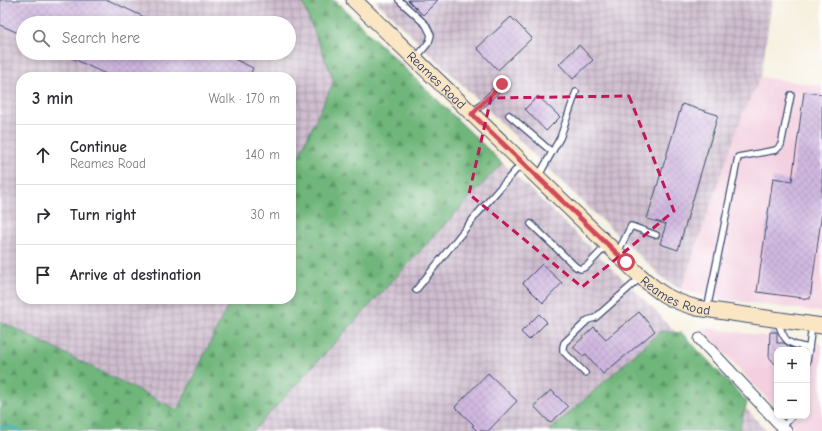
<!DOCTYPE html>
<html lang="en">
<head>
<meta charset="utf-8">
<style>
	body { margin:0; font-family:"Comic Neue",sans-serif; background:#f7f7f7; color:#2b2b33 }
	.controls { position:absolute; right:12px; bottom:12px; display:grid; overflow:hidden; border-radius:8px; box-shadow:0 2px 6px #0003 }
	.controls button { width:36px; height:36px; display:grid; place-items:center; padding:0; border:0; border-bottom:1px solid #e1e1e2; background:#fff; color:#2b2b33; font:20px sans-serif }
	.stop { position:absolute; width:12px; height:12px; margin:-9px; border:3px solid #d1495b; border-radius:50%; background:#fff }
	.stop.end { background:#d1495b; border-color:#fff; box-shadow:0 1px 4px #0008 }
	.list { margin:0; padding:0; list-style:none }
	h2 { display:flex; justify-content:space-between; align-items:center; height:52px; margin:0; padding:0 16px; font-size:17px }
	h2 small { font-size:13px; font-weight:400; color:#7c7c81 }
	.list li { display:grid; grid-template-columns:26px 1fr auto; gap:12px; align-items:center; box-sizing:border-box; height:60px; padding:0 16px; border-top:1px solid #e1e1e2 }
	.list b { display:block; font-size:15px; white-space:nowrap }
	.list p { margin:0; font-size:13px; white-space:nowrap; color:#7c7c81 }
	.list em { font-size:13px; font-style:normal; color:#7c7c81 }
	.icon { flex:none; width:22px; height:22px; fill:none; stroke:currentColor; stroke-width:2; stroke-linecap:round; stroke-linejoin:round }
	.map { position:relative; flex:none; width:822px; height:431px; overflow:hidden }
	.search { position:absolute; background:#fff; box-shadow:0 2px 6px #0003; left:16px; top:16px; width:280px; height:44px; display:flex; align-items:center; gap:10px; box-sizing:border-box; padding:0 14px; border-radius:22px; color:#7c7c81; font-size:15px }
	.panel { position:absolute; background:#fff; box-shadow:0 2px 6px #0003; left:16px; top:72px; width:280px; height:232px; border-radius:16px }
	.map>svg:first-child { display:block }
	.built { fill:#f3cfdf }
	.industrial { fill:url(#industrial-grid); fill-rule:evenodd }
	.forest { fill:url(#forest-firs); stroke:#46726c }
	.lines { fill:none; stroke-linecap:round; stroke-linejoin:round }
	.stream { stroke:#3eafb5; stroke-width:3 }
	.building { fill:url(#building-cross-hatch) }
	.service-casing { stroke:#3c4c71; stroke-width:8 }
	.minor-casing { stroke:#3c4c71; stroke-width:13 }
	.secondary-casing { stroke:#3c4c71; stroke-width:17 }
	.service { stroke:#fff; stroke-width:5.5 }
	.minor { stroke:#fff; stroke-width:11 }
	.secondary { stroke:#fbe6c4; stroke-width:15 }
	.route { stroke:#d1495b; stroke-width:5 }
	.marked { fill:none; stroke:#c2185b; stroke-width:3; stroke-dasharray:8 5; stroke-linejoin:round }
	.labels { text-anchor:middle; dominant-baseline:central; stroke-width:3; stroke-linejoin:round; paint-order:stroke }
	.street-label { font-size:13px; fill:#1b2f5e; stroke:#fff }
</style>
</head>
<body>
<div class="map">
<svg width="822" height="431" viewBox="0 0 822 431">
	<defs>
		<pattern id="industrial-grid" width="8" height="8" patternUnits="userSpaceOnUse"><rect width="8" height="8" fill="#cfbdce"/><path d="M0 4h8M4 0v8" fill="none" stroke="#a79aaa"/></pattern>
		<pattern id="forest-firs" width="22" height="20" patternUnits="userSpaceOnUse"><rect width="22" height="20" fill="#70b67a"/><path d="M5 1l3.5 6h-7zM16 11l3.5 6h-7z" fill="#5b9467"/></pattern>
		<pattern id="building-cross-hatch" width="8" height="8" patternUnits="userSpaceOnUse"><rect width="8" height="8" fill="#d0b8df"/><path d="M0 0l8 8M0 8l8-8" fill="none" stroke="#b29ec2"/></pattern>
	</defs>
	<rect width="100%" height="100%" fill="#fff"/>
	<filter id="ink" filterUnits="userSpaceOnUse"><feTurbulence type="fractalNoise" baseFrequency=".025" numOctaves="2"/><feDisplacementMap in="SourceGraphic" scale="8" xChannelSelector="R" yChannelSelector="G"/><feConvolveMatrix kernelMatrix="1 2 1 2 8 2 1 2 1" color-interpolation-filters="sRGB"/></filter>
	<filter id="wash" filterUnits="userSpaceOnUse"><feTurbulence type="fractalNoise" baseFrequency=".012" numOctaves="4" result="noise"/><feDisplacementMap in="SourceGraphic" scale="16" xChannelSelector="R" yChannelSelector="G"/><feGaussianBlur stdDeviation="0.9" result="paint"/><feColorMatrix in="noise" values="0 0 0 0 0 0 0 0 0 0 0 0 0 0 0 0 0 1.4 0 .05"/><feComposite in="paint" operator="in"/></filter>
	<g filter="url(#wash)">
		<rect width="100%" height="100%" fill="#f6f0df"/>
		<g class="built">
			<polygon points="761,77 822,86 822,312 727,300 681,290 743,113"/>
			<polygon points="701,327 822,344 822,431 797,431 783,416 807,416 807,350 777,350 777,410"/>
		</g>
		<g class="industrial">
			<path d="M0 0H334L654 309 767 431H0ZM23 23H289V53H23ZM21 77H291V299H21Z"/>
			<polygon points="375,0 772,0 761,77 743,113 681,290 664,279 566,186"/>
		</g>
		<g class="forest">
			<polygon points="299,0 333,0 338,3 502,163 253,431 0,431 0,321 178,410 231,299 291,299 291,172 334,81 302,2"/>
			<polygon points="661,331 682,333 747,402 739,431 549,431"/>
		</g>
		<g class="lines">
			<polyline class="stream" points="0,427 11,427 21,431"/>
		</g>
		<g id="blocks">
			<g class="building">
				<polygon points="0,0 108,0 157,23 23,23 23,35 0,25"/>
				<polygon points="408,0 438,0 423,15"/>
				<polygon points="511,17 532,38 498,70 477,48"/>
				<polygon points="579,45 593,60 573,79 559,64"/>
				<polygon points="61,53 222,53 253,68 249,77 112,77"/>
				<polygon points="804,92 822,94 822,212 810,299 757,292 773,178 792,181"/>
				<polygon points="538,96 560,117 546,131 525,109"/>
				<polygon points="682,104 718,115 678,250 660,244 666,224 647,219"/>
				<polygon points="542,264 562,283 543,303 523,283"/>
				<polygon points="639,312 655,331 603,374 586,354 583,356 573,347 594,327 606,339"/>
				<polygon points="539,314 547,322 529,340 521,332"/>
				<polygon points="770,332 777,332 777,343 784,343 793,349 793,350 777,350 777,366 769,357"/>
				<polygon points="488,373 517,401 488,431 477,431 472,426 474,425 455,407"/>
				<polygon points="551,390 568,407 550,423 534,406"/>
			</g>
		</g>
	</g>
	<g filter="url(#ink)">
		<use href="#blocks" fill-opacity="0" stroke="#3c4c71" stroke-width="1"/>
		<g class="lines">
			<defs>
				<g id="service">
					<polyline points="399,0 426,25 431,35 429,42 416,58"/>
					<polyline points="472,114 502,84"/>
					<polyline points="509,115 552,152"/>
					<polyline points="538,177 560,138 576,92"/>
					<polyline points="531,224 576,267 581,269 587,266 607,245"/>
					<polyline points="618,252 631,226 656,235"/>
					<polyline points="416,290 478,213 522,163"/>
					<polyline points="707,310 738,157 776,150 781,145 791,95"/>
					<path d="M777 320C785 342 786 344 809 348"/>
					<polyline points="807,362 812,326"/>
					<polyline points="585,373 563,351 563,347 564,343 588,320 595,318 640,278"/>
					<polyline points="783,427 792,416"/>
				</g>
				<polyline id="minor" points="700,339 786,431"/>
				<g id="secondary">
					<path id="s1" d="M354 0 637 273C659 293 669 300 697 308L822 326"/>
				</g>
			</defs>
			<use href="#service" class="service-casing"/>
			<use href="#minor" class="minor-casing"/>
			<use href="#secondary" class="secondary-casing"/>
			<use href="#service" class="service"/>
			<use href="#minor" class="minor"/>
			<use href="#secondary" class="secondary"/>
		</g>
	</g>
	<g class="lines" filter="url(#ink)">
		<polyline class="route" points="502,84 472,114 626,262"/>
	</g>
	<path class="marked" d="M629 96 674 211 582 287 469 194 491 98Z"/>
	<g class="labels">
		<g class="street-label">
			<text stroke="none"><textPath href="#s1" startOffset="115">Reames Road</textPath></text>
			<text stroke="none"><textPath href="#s1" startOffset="439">Reames Road</textPath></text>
		</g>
	</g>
</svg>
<div class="controls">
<button>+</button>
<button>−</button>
</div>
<div class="stop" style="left:626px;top:262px"></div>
<div class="stop end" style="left:502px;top:84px"></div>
<div class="search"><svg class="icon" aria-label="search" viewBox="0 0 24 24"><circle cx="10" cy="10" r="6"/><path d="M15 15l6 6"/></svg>Search here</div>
<section class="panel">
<h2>3 min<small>Walk · 170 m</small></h2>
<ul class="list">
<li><svg class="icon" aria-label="ahead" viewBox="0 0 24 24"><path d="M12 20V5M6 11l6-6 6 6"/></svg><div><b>Continue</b><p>Reames Road</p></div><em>140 m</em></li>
<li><svg class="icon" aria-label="right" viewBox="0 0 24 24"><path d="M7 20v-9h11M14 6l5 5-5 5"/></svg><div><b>Turn right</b></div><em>30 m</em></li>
<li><svg class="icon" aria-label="arrive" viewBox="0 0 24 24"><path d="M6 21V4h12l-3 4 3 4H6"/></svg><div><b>Arrive at destination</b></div></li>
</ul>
</section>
</div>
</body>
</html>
